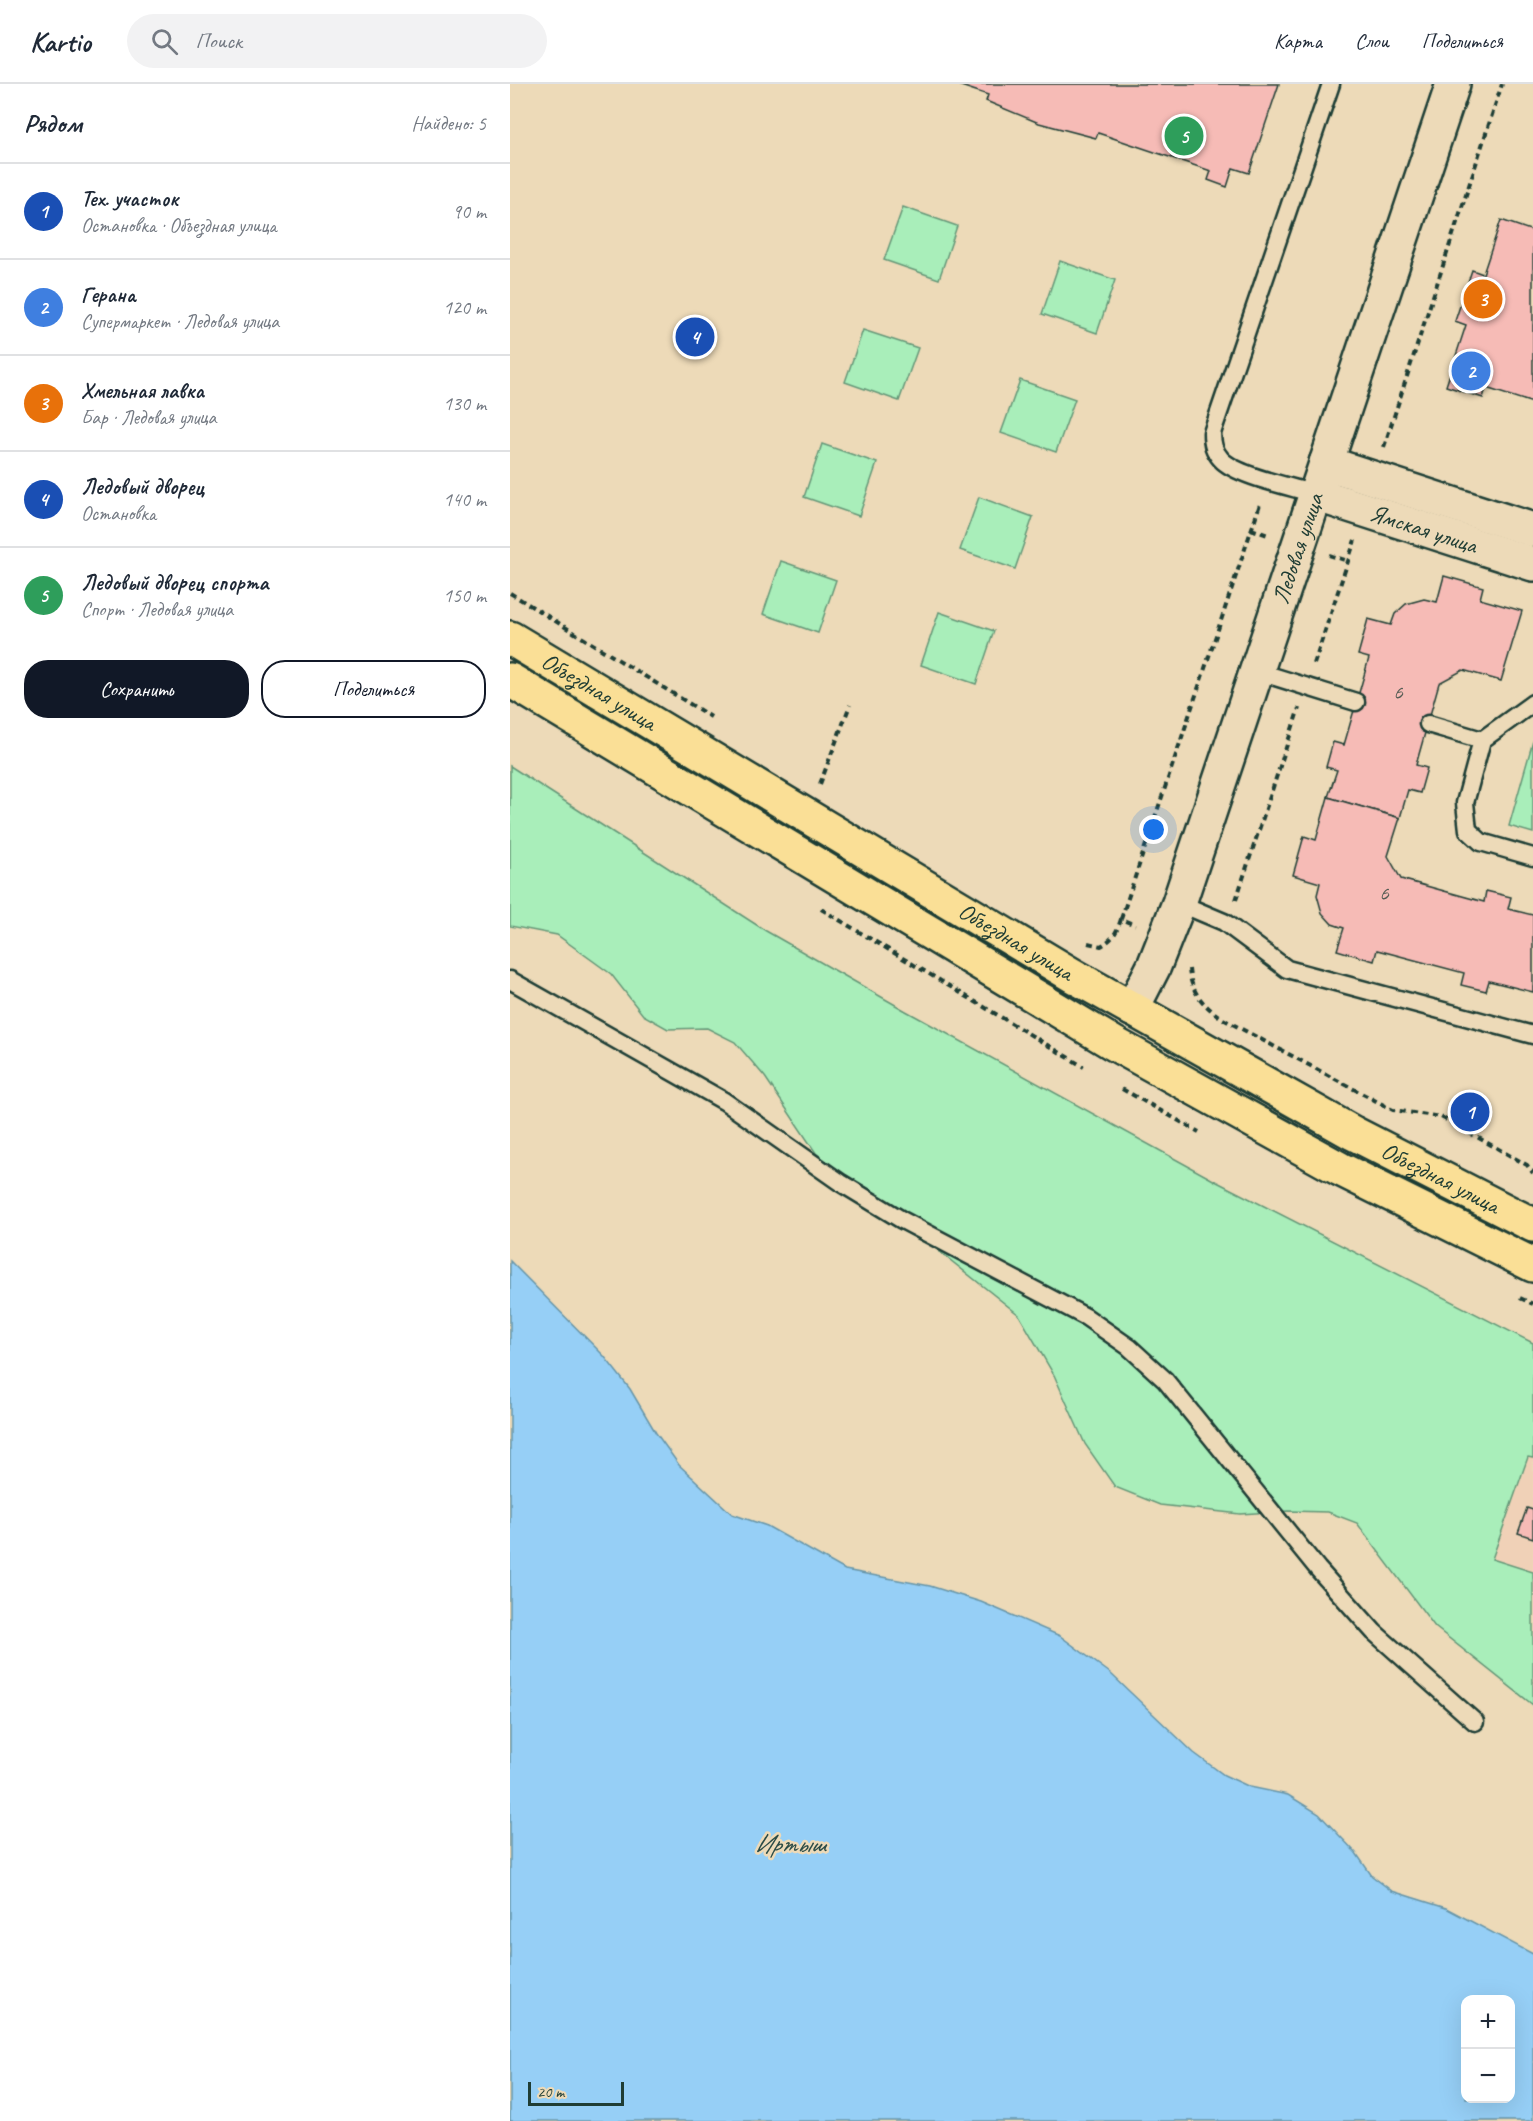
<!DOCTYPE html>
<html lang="ru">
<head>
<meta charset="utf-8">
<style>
	body { margin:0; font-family:Caveat,sans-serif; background:#f2f2f3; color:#1f2937 }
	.controls { position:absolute; right:18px; bottom:18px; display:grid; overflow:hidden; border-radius:12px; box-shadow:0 6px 24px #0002 }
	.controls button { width:54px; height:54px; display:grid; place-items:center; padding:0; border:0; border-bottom:2px solid #e0e1e3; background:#fff; color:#1f2937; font:30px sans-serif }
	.scale { position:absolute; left:18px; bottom:15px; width:96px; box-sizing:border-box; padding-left:6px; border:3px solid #1f3d34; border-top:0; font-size:16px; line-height:21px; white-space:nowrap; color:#1f3d34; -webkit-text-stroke:4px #eddab8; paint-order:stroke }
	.you { position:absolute; left:644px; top:746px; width:21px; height:21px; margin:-15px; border:4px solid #fff; border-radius:50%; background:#1a73e8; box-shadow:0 0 0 9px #1a73e833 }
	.badge { display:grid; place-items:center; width:39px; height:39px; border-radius:50%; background:#111827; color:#fff; font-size:20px; font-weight:700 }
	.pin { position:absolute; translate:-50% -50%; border:3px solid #fff; box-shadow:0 2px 6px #0006 }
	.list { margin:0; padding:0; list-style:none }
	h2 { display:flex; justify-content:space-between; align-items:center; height:78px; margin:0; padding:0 24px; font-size:26px }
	h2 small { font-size:20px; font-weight:400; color:#747a83 }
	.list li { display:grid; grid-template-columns:39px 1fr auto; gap:18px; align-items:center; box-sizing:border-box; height:96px; padding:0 24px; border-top:2px solid #e0e1e3 }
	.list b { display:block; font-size:22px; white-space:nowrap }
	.list p { margin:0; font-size:20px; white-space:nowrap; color:#747a83 }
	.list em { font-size:20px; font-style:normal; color:#747a83 }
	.actions { display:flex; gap:12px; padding:18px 24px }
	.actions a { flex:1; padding:14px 0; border:2px solid #111827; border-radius:24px; text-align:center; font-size:21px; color:#111827 }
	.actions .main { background:#111827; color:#fff }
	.icon { flex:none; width:33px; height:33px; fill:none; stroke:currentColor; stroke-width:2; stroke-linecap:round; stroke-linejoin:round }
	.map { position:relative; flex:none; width:1023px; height:2037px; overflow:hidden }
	header { display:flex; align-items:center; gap:36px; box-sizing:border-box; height:84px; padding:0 30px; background:#fff; border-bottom:2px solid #e0e1e3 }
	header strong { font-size:28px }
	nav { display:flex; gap:33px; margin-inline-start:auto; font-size:21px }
	.search { width:420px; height:54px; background:#f2f2f3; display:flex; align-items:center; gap:15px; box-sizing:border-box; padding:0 21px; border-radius:33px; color:#747a83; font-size:22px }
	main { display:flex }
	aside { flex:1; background:#fff }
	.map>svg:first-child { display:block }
	.built { fill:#f0d1b7 }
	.green { fill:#a9eeba; stroke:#649677; stroke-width:1.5 }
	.water { fill:#96cff6; stroke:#6695a8; stroke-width:1.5; fill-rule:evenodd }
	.building { fill:#f6bbb6; stroke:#1f3d34; stroke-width:1.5 }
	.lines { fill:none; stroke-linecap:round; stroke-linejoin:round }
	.service-casing { stroke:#1f3d34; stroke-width:21 }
	.minor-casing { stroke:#1f3d34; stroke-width:38 }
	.primary-casing { stroke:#1f3d34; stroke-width:38 }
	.path { stroke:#1f3d34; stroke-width:4; stroke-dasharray:6 4.5; stroke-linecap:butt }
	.service { stroke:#eddab8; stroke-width:16 }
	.minor { stroke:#eddab8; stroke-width:33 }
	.primary { stroke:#fadf96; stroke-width:33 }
	.labels { text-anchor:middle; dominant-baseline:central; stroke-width:5; stroke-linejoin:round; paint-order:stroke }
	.number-label { font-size:21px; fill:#555c54 }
	.street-label { font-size:24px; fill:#1f3d34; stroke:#eddab8 }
	.water-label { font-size:26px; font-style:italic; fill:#2b4c47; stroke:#eddab8 }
</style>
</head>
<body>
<header>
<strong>Kartio</strong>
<div class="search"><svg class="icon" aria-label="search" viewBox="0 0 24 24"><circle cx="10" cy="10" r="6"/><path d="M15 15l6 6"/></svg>Поиск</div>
<nav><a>Карта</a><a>Слои</a><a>Поделиться</a></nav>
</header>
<main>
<aside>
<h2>Рядом<small>Найдено: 5</small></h2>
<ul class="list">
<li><span class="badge" style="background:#1a4fb4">1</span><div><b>Тех. участок</b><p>Остановка · Объездная улица</p></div><em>90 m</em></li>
<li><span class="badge" style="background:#3f7fe0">2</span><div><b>Герана</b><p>Супермаркет · Ледовая улица</p></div><em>120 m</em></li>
<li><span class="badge" style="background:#e8710a">3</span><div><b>Хмельная лавка</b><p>Бар · Ледовая улица</p></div><em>130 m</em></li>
<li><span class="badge" style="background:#1a4fb4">4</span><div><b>Ледовый дворец</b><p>Остановка</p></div><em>140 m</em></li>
<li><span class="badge" style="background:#2e9e5b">5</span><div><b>Ледовый дворец спорта</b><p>Спорт · Ледовая улица</p></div><em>150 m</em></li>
</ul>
<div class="actions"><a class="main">Сохранить</a><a>Поделиться</a></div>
</aside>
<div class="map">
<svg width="1023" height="2037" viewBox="0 0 1023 2037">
	<rect width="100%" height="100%" fill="#eddab8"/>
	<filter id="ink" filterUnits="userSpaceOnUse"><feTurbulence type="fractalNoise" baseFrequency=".0167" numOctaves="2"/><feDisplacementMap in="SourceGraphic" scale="12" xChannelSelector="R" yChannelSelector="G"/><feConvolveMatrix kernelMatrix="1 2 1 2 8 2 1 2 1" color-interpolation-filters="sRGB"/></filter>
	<g filter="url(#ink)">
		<polygon class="built" points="1019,1372 1023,1374 1023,1488 982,1476"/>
		<g class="green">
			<polygon points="393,123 447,142 429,195 374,176"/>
			<polygon points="550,177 605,196 587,249 532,230"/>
			<polygon points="353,246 408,264 389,317 335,298"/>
			<polygon points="510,296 565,315 546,368 491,349"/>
			<polygon points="312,360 367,379 349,432 294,413"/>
			<polygon points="469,413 523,433 505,485 450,466"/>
			<polygon points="271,477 326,496 308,549 253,530"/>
			<polygon points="429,528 484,547 466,600 411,581"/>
			<polygon points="1023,657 1023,749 999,742"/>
			<polygon points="0,682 256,847 396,927 707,1098 1023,1259 1023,1374 1018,1373 982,1475 1023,1488 1023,1621 925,1543 847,1439 818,1428 778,1427 730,1430 650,1421 605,1403 575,1360 544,1291 509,1231 306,1069 255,993 225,958 197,944 158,945 133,931 101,890 47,851 0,842"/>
		</g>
		<path class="water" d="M0 1177 94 1272 120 1305 146 1349 169 1381 222 1430 257 1442 335 1486 420 1502 471 1518 550 1552 600 1589 684 1669 714 1691 740 1703 778 1711 809 1730 846 1769 862 1792 882 1807 936 1824 1023 1870V2037H0ZM956 1916H1000V2014H956Z"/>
		<g class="building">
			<polygon points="445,0 769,0 739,89 723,84 717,103 698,96 701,87 588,49 586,54 529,39 476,17 478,11"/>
			<polygon points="991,136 1023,147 1023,319 976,304 973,314 936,302 956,241 945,237 962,186 973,190"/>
			<polygon points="934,492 973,503 970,515 1012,527 991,597 953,586 929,599 906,681 917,684 910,709 898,706 890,734 818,713 827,686 816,683 823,658 834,661 859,574 848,571 858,535 881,541 885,530 896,520 914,515 927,518"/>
			<polygon points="818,713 890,734 878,772 891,795 974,818 976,807 1001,813 998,825 1023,831 1023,908 979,897 976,907 951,901 954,889 867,866 864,877 827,866 834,844 822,840 812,829 807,811 810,799 783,791 794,752 806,756"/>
			<polygon points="1017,1424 1023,1426 1023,1454 1008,1449"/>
		</g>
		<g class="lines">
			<defs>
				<g id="service">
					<path d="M805 410C783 403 726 392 711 375 704 367 702 360 702 349L821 0"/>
					<polyline points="746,587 846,618"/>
					<polyline points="1023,619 972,656 955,719 958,746 971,758 1023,773"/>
					<polyline points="918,640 972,656"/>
					<polyline points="669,819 714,838 777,885 1023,951"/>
					<polyline points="0,896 214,1017 331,1099 392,1136 576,1233 619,1263 655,1296 808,1485 864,1548 965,1638"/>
				</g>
				<g id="minor">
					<polyline points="816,379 1023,446"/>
					<path id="s1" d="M805 410 1023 480"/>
					<path id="s2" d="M622 925 644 882 669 819 943 0"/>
				</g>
				<g id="primary">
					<path id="s3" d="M0 554 562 891 843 1049 1023 1141"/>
					<polyline points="0,596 603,959 830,1085 1023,1181"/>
				</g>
			</defs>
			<use href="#service" class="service-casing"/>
			<use href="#minor" class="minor-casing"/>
			<use href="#primary" class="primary-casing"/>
			<g class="path">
				<polyline points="874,363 992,0"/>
				<polyline points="741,445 758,451"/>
				<polyline points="819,471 838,477"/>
				<polyline points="0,509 201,633"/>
				<polyline points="804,580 845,456"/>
				<polyline points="310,700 340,621"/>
				<polyline points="726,816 789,624"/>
				<polyline points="311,825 574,983"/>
				<polyline points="611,835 750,420"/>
				<path d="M578 859 591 862C603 855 607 848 611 835L625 841"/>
				<path d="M679 885C681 909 694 922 713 935L883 1026 931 1033 1017 1081 1023 1089"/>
				<polyline points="612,1005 689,1048"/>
				<polyline points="1010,1214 1023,1220"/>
			</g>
			<use href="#service" class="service"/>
			<use href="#minor" class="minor"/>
			<use href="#primary" class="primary"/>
		</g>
	</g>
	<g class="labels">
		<g class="number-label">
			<text x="888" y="608">6</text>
			<text x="874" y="809">6</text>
		</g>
		<g class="street-label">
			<text stroke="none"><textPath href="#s1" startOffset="114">Ямская улица</textPath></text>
			<text stroke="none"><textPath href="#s2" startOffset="490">Ледовая улица</textPath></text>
			<text stroke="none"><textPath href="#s3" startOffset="104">Объездная улица</textPath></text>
			<text stroke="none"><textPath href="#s3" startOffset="590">Объездная улица</textPath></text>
			<text stroke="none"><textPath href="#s3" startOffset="1076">Объездная улица</textPath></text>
		</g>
		<g class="water-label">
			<text x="280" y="1759">Иртыш</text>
		</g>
	</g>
</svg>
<div class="controls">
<button>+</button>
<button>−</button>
</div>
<div class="scale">20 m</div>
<div class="you"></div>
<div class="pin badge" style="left:960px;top:1028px;background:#1a4fb4">1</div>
<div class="pin badge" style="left:961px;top:287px;background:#3f7fe0">2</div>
<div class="pin badge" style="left:973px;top:215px;background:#e8710a">3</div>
<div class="pin badge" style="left:185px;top:253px;background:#1a4fb4">4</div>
<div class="pin badge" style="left:674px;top:52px;background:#2e9e5b">5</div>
</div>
</main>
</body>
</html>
